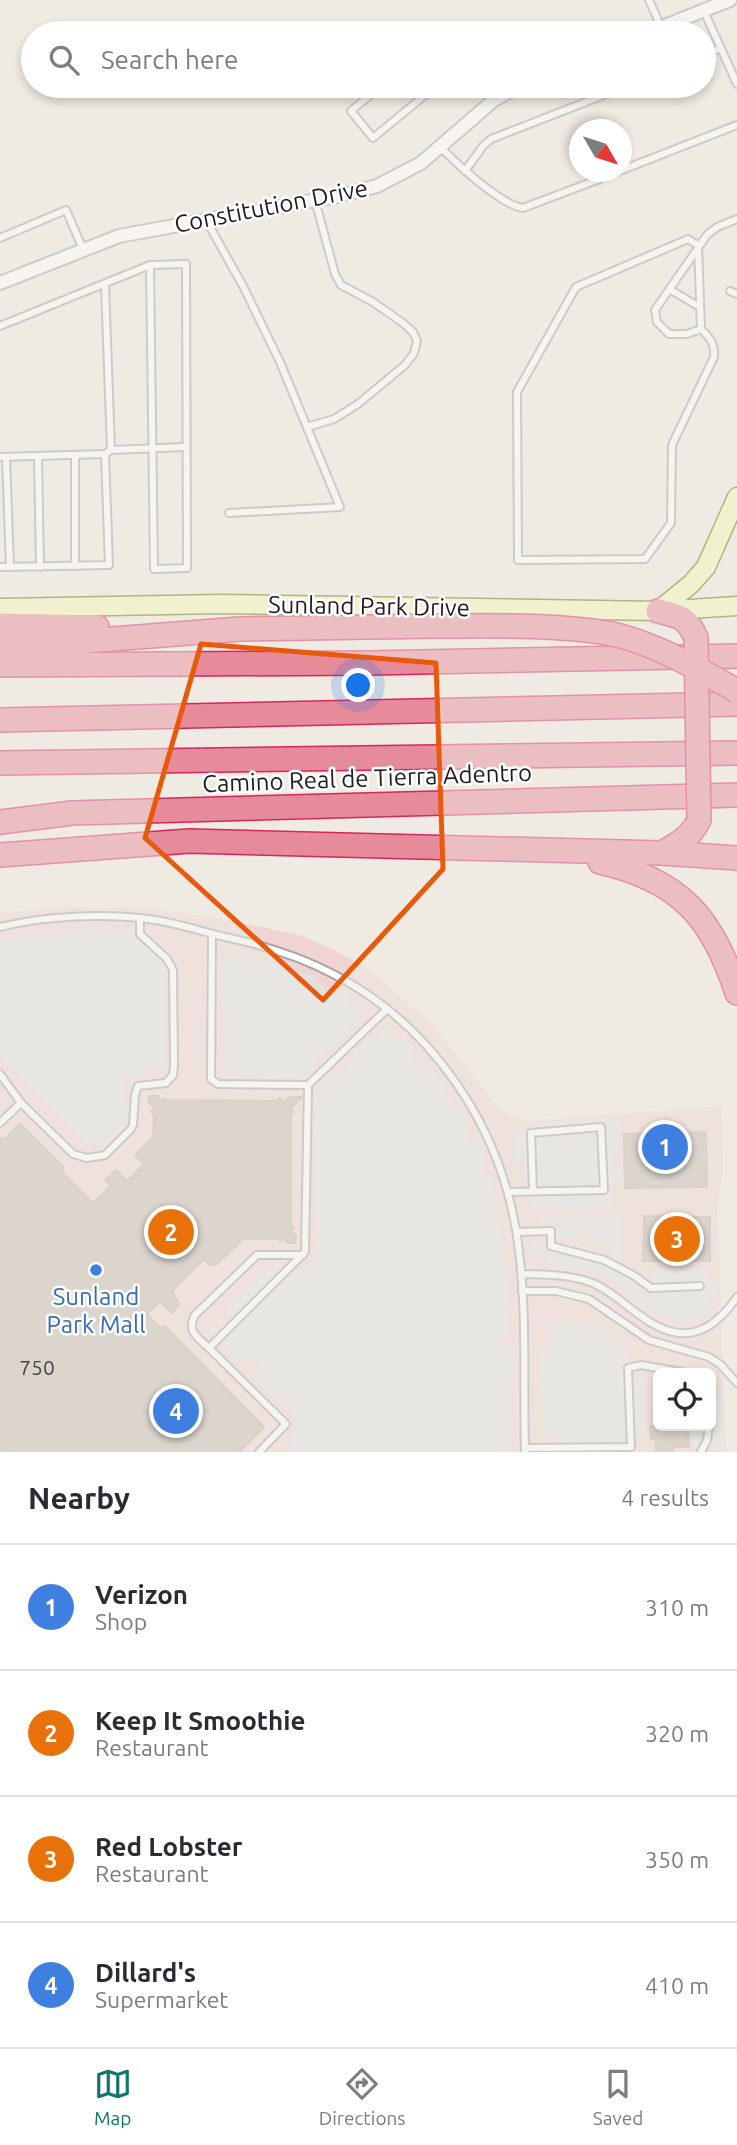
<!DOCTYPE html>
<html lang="en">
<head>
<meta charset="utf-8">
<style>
	body { margin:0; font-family:Ubuntu,sans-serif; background:#f2f2f3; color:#2b2b33 }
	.controls { position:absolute; right:21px; bottom:21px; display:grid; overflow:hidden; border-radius:10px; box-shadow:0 4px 10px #0003 }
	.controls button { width:63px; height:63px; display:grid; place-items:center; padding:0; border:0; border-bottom:2px solid #e1e1e2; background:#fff; color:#2b2b33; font:35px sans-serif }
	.compass { position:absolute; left:569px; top:119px; width:63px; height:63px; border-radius:50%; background:#fff; box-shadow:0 4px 10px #0003; rotate:129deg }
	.you { position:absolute; left:359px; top:686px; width:24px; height:24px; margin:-18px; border:5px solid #fff; border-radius:50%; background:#1a73e8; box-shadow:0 0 0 10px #1a73e833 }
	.badge { display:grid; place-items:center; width:46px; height:46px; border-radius:50%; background:#0f766e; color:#fff; font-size:23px; font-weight:700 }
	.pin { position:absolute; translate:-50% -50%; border:4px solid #fff; box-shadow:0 2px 7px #0006 }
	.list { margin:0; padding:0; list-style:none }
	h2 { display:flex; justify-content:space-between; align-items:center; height:91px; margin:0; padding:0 28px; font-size:30px }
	h2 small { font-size:23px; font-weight:400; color:#7c7c81 }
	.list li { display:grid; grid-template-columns:46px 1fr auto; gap:21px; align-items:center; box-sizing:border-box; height:126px; padding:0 28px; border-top:2px solid #e1e1e2 }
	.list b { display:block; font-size:26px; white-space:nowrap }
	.list p { margin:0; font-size:23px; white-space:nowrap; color:#7c7c81 }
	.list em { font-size:23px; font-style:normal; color:#7c7c81 }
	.icon { flex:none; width:38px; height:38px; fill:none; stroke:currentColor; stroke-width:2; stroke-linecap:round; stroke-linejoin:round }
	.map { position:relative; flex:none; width:737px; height:1452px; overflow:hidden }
	.search { position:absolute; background:#fff; box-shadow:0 4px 10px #0003; left:21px; right:21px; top:21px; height:77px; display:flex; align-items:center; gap:18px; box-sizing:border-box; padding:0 24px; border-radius:38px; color:#7c7c81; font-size:26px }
	.sheet { height:595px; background:#fff }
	nav { display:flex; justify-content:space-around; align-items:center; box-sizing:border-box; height:98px; border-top:2px solid #e1e1e2; background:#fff; font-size:19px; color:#7c7c81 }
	nav a { display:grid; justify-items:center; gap:4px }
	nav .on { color:#0f766e }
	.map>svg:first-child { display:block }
	.commercial { fill:#efd4d2; fill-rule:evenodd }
	.parking { fill:#e1e1e1 }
	.building { fill:#c3bab3; stroke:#c0b2a6; stroke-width:2 }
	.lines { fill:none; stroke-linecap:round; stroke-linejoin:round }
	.lane-casing { stroke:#a4a4a4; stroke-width:10 }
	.street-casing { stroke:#a4a4a4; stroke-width:16 }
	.secondary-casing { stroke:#657305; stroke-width:21 }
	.highway-casing { stroke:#d8255e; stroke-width:26 }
	.lane { stroke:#fff; stroke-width:6 }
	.street { stroke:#fff; stroke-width:12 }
	.secondary { stroke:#f4f9b7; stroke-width:18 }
	.highway { stroke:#e68b9a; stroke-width:23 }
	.highway-bridge-casing { stroke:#d8255e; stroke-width:26; stroke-linecap:butt }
	.highway-bridge { stroke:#e68b9a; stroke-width:23 }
	.marked { fill:none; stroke:#e8590c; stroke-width:5; stroke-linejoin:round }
	.shop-dot { fill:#3f7fe0; stroke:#fff; stroke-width:2.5 }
	.labels { text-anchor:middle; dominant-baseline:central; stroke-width:5; stroke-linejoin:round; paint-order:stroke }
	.number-label { font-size:21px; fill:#464442 }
	.street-label { font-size:24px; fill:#1d1d1d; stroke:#fff }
	.shop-label { font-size:24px; fill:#366cbe; stroke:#fff }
</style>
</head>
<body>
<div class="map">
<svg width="737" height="1452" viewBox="0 0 737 1452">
	<rect width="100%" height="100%" fill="#efebe3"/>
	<path class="commercial" d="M74 907 149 908 228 920 300 935 336 951 369 969 434 1026 501 1111 527 1121 722 1106 723 1174 717 1207 726 1452H0V913ZM658 1373H711V1426H658Z"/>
	<g class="parking">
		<polygon points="77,928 102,931 105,934 112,928 119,935 126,929 151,933 177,961 181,972 166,971 165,1064 157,1071 154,1068 146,1075 127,1075 121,1080 126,1087 120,1095 137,1112 102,1147 95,1140 89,1147 0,1057 0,939 13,938 19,944 25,937 29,941 36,934 57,933 61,937 67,931 71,934"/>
		<polygon points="222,956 257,957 257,962 282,962 282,966 291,967 291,972 308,973 317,977 316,983 325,984 325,989 341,989 351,995 350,1006 359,1006 359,1021 349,1022 350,1035 337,1048 325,1048 325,1053 314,1053 314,1077 223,1074"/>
		<polygon points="390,1029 391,1039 406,1039 414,1047 413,1064 423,1063 423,1073 436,1073 446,1088 446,1097 450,1097 450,1107 460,1108 465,1115 465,1131 469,1132 469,1142 478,1142 484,1152 484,1176 492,1175 495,1186 497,1225 491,1225 490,1228 501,1228 505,1265 507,1338 497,1337 498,1343 513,1342 512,1452 286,1452 290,1448 291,1439 295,1438 291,1405 281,1404 280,1395 270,1396 255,1381 256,1369 260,1369 260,1360 236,1359 205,1327 209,1323 216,1330 233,1314 227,1306 267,1266 284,1283 292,1275 301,1277 301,1268 311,1267 310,1258 317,1244 315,1098 321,1097 321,1087 336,1072 349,1072 348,1063 353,1063 354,1053 370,1036 380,1039 380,1030"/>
		<polygon points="619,1118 619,1154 611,1155 611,1167 621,1167 621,1185 610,1185 611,1208 532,1209 531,1184 525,1184 525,1159 514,1159 514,1134 524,1133 532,1125"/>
		<polygon points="621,1214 622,1246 594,1246 594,1238 542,1239 542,1216"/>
		<polygon points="534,1241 580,1245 611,1255 616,1247 624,1251 620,1259 649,1281 654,1281 654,1269 708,1269 708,1280 718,1280 718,1299 708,1298 707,1302 714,1310 692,1322 663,1317 651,1311 610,1279 584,1269 546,1265 546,1254 534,1254"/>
		<polygon points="558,1322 587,1324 588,1331 594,1325 629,1352 619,1370 635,1377 644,1377 646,1440 621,1441 620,1452 557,1452 555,1436 544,1436 541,1354 552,1353 549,1323"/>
		<polygon points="711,1400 723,1400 725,1448 700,1445 691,1446 690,1431 703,1429 702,1426 711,1426"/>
	</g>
	<g class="building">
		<polygon points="149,1096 157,1096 161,1101 165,1098 167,1100 277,1101 280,1098 284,1102 290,1097 302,1097 290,1109 294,1112 291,1115 291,1225 294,1228 291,1231 296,1236 295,1243 288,1243 283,1238 280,1241 277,1239 243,1239 217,1264 210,1265 204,1259 172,1291 179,1304 172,1313 160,1301 147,1314 161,1329 165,1326 264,1427 239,1452 0,1452 0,1138 5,1139 20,1124 63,1167 62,1172 93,1203 111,1186 105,1181 116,1170 127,1181 144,1164 135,1155 153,1137 154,1115 151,1112 155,1108 149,1103"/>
		<polygon points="706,1132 707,1187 625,1188 624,1134"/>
		<polygon points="644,1216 710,1217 710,1261 643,1261"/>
		<polygon points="650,1426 688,1426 689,1447 673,1447 673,1452 656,1451 656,1440 651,1439"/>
	</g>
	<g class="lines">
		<defs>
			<g id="lane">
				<polyline points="649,0 661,27"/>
				<polyline points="704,11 737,84"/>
				<polyline points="704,55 721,48"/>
				<polyline points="390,86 381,86 351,111 373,138 436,86"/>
				<polyline points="484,86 494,100"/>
				<path d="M441 148C457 164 501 205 523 208L618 172"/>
				<polyline points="622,170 737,125"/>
				<polyline points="465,171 483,146 491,139 627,86"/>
				<polyline points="206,220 243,286 280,362 340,507 229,513"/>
				<polyline points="0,238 66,210 83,249"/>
				<path d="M688 239 698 245 701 329C710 338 715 343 714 357L672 445 671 523 645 559 518 560 517 392 576 287Z"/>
				<polyline points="105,285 111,450"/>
				<polyline points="669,289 698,306"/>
				<polyline points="730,291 737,294"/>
				<polyline points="0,326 150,265 186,264 187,568 154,569 150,265"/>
				<polyline points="701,329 687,334 669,334 657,322 655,310 707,235 717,227 737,219"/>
				<polyline points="307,427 334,419 358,404 405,365 414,353 417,341 413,332 403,323 373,302 341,285 335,274 315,200"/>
				<polyline points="75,455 75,566"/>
				<polyline points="38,456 40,567"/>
				<polyline points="0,457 105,454 111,450 185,447"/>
				<polyline points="6,457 10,567"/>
				<polyline points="0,567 109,565 105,454"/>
				<path d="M0 927C44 916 103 913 148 919 174 922 200 931 225 937 263 945 301 957 335 975 431 1025 498 1123 516 1230 528 1302 523 1379 525 1452"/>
				<polyline points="212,934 211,1079 218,1084 308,1085 305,1252 209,1348 286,1424 259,1452"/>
				<polyline points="0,1074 21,1103 73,1154 87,1158 105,1155 131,1129 133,1125 135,1095 138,1086 166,1083 173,1075 174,1065 173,970 167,959 140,934 140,918"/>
				<polyline points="308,1085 387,1009"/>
				<polyline points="0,1123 21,1103"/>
				<polyline points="508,1192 604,1190 601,1127 531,1133 533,1191"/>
				<polyline points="517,1232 551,1231 551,1246 604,1260 633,1275 651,1288 700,1286"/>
				<path d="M522 1274C547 1275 573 1274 597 1285 613 1293 626 1306 641 1316 681 1346 711 1335 737 1297"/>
				<polyline points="522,1291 556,1291 589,1299 649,1340 709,1357 721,1365 737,1383"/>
				<path d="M209 1348C198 1338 186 1331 195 1315L257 1255H303"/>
				<polyline points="525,1448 631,1447 628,1368 641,1365 687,1373"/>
				<polyline points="701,1452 707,1440 709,1426"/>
			</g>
			<g id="street">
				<polyline points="647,33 730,0"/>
				<polyline points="0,283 119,236 338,196 377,186 421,163 494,100 519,86"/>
			</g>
			<g id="secondary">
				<polyline points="0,608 222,604 658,611 737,606"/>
				<polyline points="658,611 691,584 706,567 737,497"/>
			</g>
			<g id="highway">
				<path d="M658 611C678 616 687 616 696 638"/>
				<polyline points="0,625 97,627"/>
				<polyline points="0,644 61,643 240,629"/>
				<polyline points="0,665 370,663 737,656"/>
				<polyline points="0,720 737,704"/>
				<polyline points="0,763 737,753"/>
				<polyline points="0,822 72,813 737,795"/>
				<path d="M662 853C678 844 690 838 699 820"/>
				<polyline points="0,855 189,841 662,853 737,858"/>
				<path d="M600 862C679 880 712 916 737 993"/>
			</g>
		</defs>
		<use href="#lane" class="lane-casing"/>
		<use href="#street" class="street-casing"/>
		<use href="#secondary" class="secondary-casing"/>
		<use href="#highway" class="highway-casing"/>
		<use href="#lane" class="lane"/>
		<use href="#street" class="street"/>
		<use href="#secondary" class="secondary"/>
		<use href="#highway" class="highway"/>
		<defs>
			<g id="highway-bridge">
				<path d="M240 629C306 628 371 627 437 626 493 626 551 624 607 633 651 641 699 669 737 691"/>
				<polyline points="696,638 699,820"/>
			</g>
		</defs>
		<use href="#highway-bridge" class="highway-bridge-casing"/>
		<use href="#highway-bridge" class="highway-bridge"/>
	</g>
	<path d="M0 0H737V1452H0ZM201 644 436 663 443 869 323 1000 145 838Z" fill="#efebe3" fill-opacity=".55" fill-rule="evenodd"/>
	<path class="marked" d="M201 644 436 663 443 869 323 1000 145 838Z"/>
	<circle class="shop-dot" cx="96" cy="1270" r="7"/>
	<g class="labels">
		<g class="number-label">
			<text x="37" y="1367">750</text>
		</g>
		<g class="street-label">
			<text transform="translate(271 206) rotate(-11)">Constitution Drive</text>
			<text transform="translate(369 606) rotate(1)">Sunland Park Drive</text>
			<text transform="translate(367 778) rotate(-2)">Camino Real de Tierra Adentro</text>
		</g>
		<g class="shop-label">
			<text x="96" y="1296">Sunland<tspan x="96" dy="28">Park Mall</tspan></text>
		</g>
	</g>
</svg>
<div class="controls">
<button><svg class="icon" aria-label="locate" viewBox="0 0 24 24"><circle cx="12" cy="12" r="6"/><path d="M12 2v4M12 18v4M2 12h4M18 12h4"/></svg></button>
</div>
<svg class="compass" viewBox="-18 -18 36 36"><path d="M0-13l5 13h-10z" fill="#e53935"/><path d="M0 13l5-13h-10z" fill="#7c7c81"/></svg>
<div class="you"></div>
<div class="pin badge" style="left:665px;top:1147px;background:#3f7fe0">1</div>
<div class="pin badge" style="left:171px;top:1232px;background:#e8710a">2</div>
<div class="pin badge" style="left:677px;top:1239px;background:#e8710a">3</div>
<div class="pin badge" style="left:176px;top:1411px;background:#3f7fe0">4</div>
<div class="search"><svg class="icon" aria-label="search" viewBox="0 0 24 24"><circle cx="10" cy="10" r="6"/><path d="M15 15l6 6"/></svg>Search here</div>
</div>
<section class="sheet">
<h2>Nearby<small>4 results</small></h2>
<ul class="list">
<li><span class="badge" style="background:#3f7fe0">1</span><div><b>Verizon</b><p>Shop</p></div><em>310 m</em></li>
<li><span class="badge" style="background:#e8710a">2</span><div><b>Keep It Smoothie</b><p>Restaurant</p></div><em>320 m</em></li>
<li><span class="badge" style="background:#e8710a">3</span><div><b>Red Lobster</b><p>Restaurant</p></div><em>350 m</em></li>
<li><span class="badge" style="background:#3f7fe0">4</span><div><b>Dillard's</b><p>Supermarket</p></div><em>410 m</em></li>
</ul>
</section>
<nav>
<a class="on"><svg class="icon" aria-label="map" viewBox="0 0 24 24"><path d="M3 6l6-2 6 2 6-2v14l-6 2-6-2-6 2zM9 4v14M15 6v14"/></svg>Map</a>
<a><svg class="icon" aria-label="directions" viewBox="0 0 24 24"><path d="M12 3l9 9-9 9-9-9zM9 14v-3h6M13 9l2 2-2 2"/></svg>Directions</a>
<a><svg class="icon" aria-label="saved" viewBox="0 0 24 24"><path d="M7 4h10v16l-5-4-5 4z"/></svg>Saved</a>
</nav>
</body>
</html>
